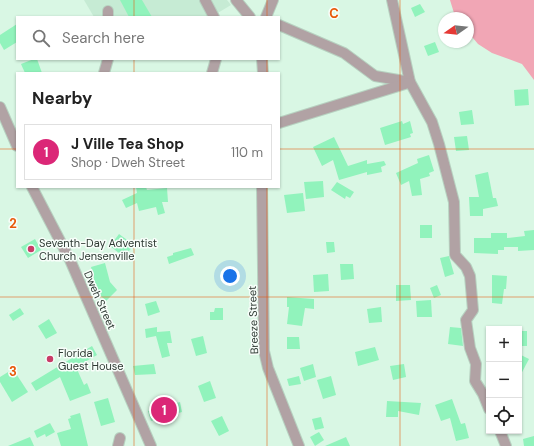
<!DOCTYPE html>
<html lang="en">
<head>
<meta charset="utf-8">
<style>
	body { margin:0; font-family:"DM Sans",sans-serif; background:#f6f6f6; color:#222 }
	.controls { position:absolute; right:12px; bottom:12px; display:grid; overflow:hidden; border-radius:0px; box-shadow:0 1px 3px #0004 }
	.controls button { width:36px; height:36px; display:grid; place-items:center; padding:0; border:0; border-bottom:1px solid #e0e0e0; background:#fff; color:#222; font:20px sans-serif }
	.compass { position:absolute; left:438px; top:12px; width:36px; height:36px; border-radius:50%; background:#fff; box-shadow:0 1px 3px #0004; rotate:256deg }
	.you { position:absolute; left:230px; top:276px; width:14px; height:14px; margin:-10px; border:3px solid #fff; border-radius:50%; background:#1a73e8; box-shadow:0 0 0 6px #1a73e833 }
	.badge { display:grid; place-items:center; width:26px; height:26px; border-radius:50%; background:#db2777; color:#fff; font-size:13px; font-weight:700 }
	.pin { position:absolute; translate:-50% -50%; border:2px solid #fff; box-shadow:0 1px 4px #0006 }
	.list { margin:0; padding:0; list-style:none }
	h2 { display:flex; justify-content:space-between; align-items:center; height:52px; margin:0; padding:0 16px; font-size:17px }
	h2 small { font-size:13px; font-weight:400; color:#767676 }
	.list li { display:grid; grid-template-columns:26px 1fr auto; gap:12px; align-items:center; box-sizing:border-box; height:56px; margin:0 8px 8px; padding:0 8px; border:1px solid #e0e0e0; border-radius:0px }
	.list b { display:block; font-size:15px; white-space:nowrap }
	.list p { margin:0; font-size:13px; white-space:nowrap; color:#767676 }
	.list em { font-size:13px; font-style:normal; color:#767676 }
	.icon { flex:none; width:22px; height:22px; fill:none; stroke:currentColor; stroke-width:2; stroke-linecap:round; stroke-linejoin:round }
	.map { position:relative; flex:none; width:534px; height:446px; overflow:hidden }
	.search { position:absolute; background:#fff; box-shadow:0 1px 3px #0004; left:16px; top:16px; width:264px; height:44px; display:flex; align-items:center; gap:10px; box-sizing:border-box; padding:0 14px; border-radius:0px; color:#767676; font-size:15px }
	.panel { position:absolute; background:#fff; box-shadow:0 1px 3px #0004; left:16px; top:72px; width:264px; height:116px; border-radius:0px }
	.map>svg:first-child { display:block }
	.built { fill:#c6ebd4 }
	.green { fill:#f1a6b5 }
	.building { fill:#91f3bc }
	.lines { fill:none; stroke-linecap:round; stroke-linejoin:round }
	.minor-casing { stroke:#b7d1c0; stroke-width:12 }
	.minor { stroke:#b1a2a4; stroke-width:10 }
	.grid { fill:none; stroke:#e8590c; stroke-width:1; stroke-opacity:0.55 }
	.poi-dot { fill:#c93b67; stroke:#f8fefa; stroke-width:1.5 }
	.labels { text-anchor:middle; dominant-baseline:central; stroke-width:3; stroke-linejoin:round; paint-order:stroke }
	.poi-label { font-size:11px; fill:#2d3932; stroke:#f8fefa; text-anchor:start }
	.street-label { font-size:11px; fill:#2d3932; stroke:#f8fefa }
	.grid-label { font-size:13px; text-anchor:middle; font-weight:bold; fill:#e8590c; stroke:#f8fefa; stroke-width:3; stroke-linejoin:round; paint-order:stroke }
</style>
</head>
<body>
<div class="map">
<svg width="534" height="446" viewBox="0 0 534 446">
	<rect width="100%" height="100%" fill="#d9f7e4"/>
	<polygon class="built" points="84,0 227,0 231,5 211,17 94,17"/>
	<polygon class="green" points="450,0 534,0 534,80 522,64 492,53 478,44 468,32 468,18 457,18 454,13"/>
	<g class="building">
		<polygon points="120,0 142,0 152,17 129,17"/>
		<polygon points="420,4 425,12 415,17 411,8"/>
		<polygon points="17,24 17,42 4,50 0,43 0,35"/>
		<polygon points="435,42 439,52 428,56 424,46"/>
		<polygon points="34,59 37,59 42,73 25,73 21,64"/>
		<polygon points="528,89 529,105 515,106 514,90"/>
		<polygon points="472,110 474,124 461,125 459,112"/>
		<polygon points="402,121 403,124 410,121 413,133 410,134 411,137 385,145 380,128"/>
		<polygon points="467,136 469,150 456,151 454,137"/>
		<polygon points="334,137 348,166 367,160 367,164 384,161 386,165 381,167 382,172 367,175 367,172 339,180 333,160 322,166 313,147"/>
		<polygon points="429,155 434,171 429,173 430,176 420,179 422,195 412,196 409,181 401,185 396,173 418,163 417,159"/>
		<polygon points="488,172 493,198 496,198 498,206 483,209 483,216 470,216 469,197 479,197 475,175"/>
		<polygon points="323,181 324,197 306,199 304,182"/>
		<polygon points="337,182 354,192 350,198 346,196 345,199 331,190"/>
		<polygon points="136,187 146,187 147,190 167,188 168,202 162,202 165,213 158,215 156,207 139,211 137,203 126,208 122,200 137,193"/>
		<polygon points="303,193 305,211 287,213 284,195"/>
		<rect x="420" y="225" width="12" height="13"/>
		<polygon points="534,230 534,250 518,251 518,247 504,247 504,250 498,250 498,254 474,253 474,238 491,238 491,233 507,233 507,238 525,236 524,231"/>
		<polygon points="119,234 134,245 124,257 110,246"/>
		<polygon points="35,239 41,250 28,258 21,247"/>
		<polygon points="326,242 334,242 335,252 327,253"/>
		<polygon points="191,248 194,255 169,264 167,257 173,255 173,253"/>
		<polygon points="449,256 454,274 445,277 440,258"/>
		<polygon points="105,263 110,282 117,290 106,301 97,292 91,267"/>
		<polygon points="340,264 353,264 354,279 341,280"/>
		<polygon points="328,274 329,291 314,292 313,275"/>
		<polygon points="492,275 507,276 506,289 504,289 502,304 492,303"/>
		<polygon points="396,285 410,285 411,300 396,301"/>
		<polygon points="437,285 441,295 434,298 430,288"/>
		<polygon points="287,297 314,299 314,309 305,308 302,326 287,324 289,307 287,307"/>
		<polygon points="431,300 432,317 417,317 416,301"/>
		<polygon points="156,301 160,312 148,316 145,304"/>
		<polygon points="381,307 382,322 369,323 367,309"/>
		<polygon points="20,308 24,314 13,321 9,315"/>
		<polygon points="215,308 223,308 223,320 210,320 210,312 214,312"/>
		<polygon points="49,319 57,333 46,339 38,326"/>
		<polygon points="157,327 157,332 170,331 172,343 167,343 170,356 162,358 156,336 146,338 145,329"/>
		<polygon points="450,327 461,328 463,346 448,344"/>
		<rect x="519" y="331" width="8" height="15"/>
		<polygon points="203,336 207,353 196,356 191,339"/>
		<polygon points="287,337 299,337 300,349 287,349"/>
		<polygon points="92,346 97,355 76,367 84,385 87,383 91,393 70,401 60,377 36,391 31,383"/>
		<polygon points="375,347 379,360 358,366 355,352"/>
		<polygon points="519,354 529,359 519,378"/>
		<polygon points="154,364 156,374 135,375 133,366"/>
		<polygon points="313,364 316,377 304,381 300,368"/>
		<polygon points="404,364 406,377 393,380 390,366"/>
		<polygon points="13,369 28,392 12,402 0,382 0,377"/>
		<polygon points="299,376 301,384 289,386 287,379"/>
		<polygon points="331,376 336,395 323,399 317,380"/>
		<polygon points="210,381 216,398 204,402 198,386"/>
		<polygon points="108,398 115,422 101,426 94,402"/>
		<polygon points="452,399 461,424 465,423 469,438 456,441 450,418 441,421 435,405"/>
		<polygon points="387,401 421,403 419,415 398,411 398,417 386,417"/>
		<polygon points="180,402 182,412 151,421 148,411"/>
		<polygon points="80,413 88,446 61,446 57,433 71,429 68,419 71,418 70,416"/>
		<polygon points="222,416 229,431 219,436 211,421"/>
		<polygon points="321,417 324,428 315,430 312,419"/>
		<polygon points="50,423 55,432 46,437 45,434 37,438 34,431"/>
		<polygon points="319,432 324,440 315,446 310,437"/>
		<polygon points="534,436 534,446 524,446 523,439"/>
		<polygon points="30,437 34,446 8,446"/>
		<polygon points="346,437 350,446 325,446"/>
	</g>
	<g class="lines">
		<defs>
			<g id="minor">
				<polyline points="205,0 214,17"/>
				<polyline points="236,0 250,17"/>
				<polyline points="392,0 410,82 432,122 439,144 454,202 455,255 466,267 470,276 473,310 466,320 470,348 476,364 475,381 483,394 489,409"/>
				<polyline points="108,11 108,17"/>
				<polyline points="266,17 273,0"/>
				<polyline points="279,25 344,53 375,76 410,82"/>
				<polyline points="262,59 263,73"/>
				<polyline points="104,73 108,59"/>
				<polyline points="212,73 216,59"/>
				<polyline points="0,107 17,146"/>
				<polyline points="279,123 408,83"/>
				<polyline points="32,187 70,260 151,446"/>
				<polyline points="262,187 264,351 268,368 299,446"/>
				<polyline points="500,431 506,446"/>
				<polyline points="118,446 120,438"/>
			</g>
		</defs>
		<use href="#minor" class="minor-casing"/>
		<use href="#minor" class="minor"/>
	</g>
	<path class="grid" d="M134 0V17M267 0V17M400 0V446M134 59V73M267 59V73M0 149H17M279 149H534M134 187V446M267 187V446M0 297H534"/>
	<g class="poi-dot">
		<circle cx="31" cy="249" r="4"/>
		<circle cx="50" cy="359" r="4"/>
	</g>
	<g class="labels">
		<g class="poi-label">
			<text x="39" y="243">Seventh-Day Adventist<tspan x="39" dy="13">Church Jensenville</tspan></text>
			<text x="58" y="353">Florida<tspan x="58" dy="13">Guest House</tspan></text>
		</g>
		<g class="street-label">
			<text transform="translate(100 300) rotate(66)">Dweh Street</text>
			<text transform="translate(253 320) rotate(-92)">Breeze Street</text>
		</g>
	</g>
	<g class="grid-label">
		<text x="334" y="18">C</text>
		<text x="13" y="228">2</text>
		<text x="13" y="376">3</text>
	</g>
</svg>
<div class="controls">
<button>+</button>
<button>−</button>
<button><svg class="icon" aria-label="locate" viewBox="0 0 24 24"><circle cx="12" cy="12" r="6"/><path d="M12 2v4M12 18v4M2 12h4M18 12h4"/></svg></button>
</div>
<svg class="compass" viewBox="-18 -18 36 36"><path d="M0-13l5 13h-10z" fill="#e53935"/><path d="M0 13l5-13h-10z" fill="#767676"/></svg>
<div class="you"></div>
<div class="pin badge" style="left:164px;top:410px">1</div>
<div class="search"><svg class="icon" aria-label="search" viewBox="0 0 24 24"><circle cx="10" cy="10" r="6"/><path d="M15 15l6 6"/></svg>Search here</div>
<section class="panel">
<h2>Nearby<small></small></h2>
<ul class="list">
<li><span class="badge">1</span><div><b>J Ville Tea Shop</b><p>Shop · Dweh Street</p></div><em>110 m</em></li>
</ul>
</section>
</div>
</body>
</html>
